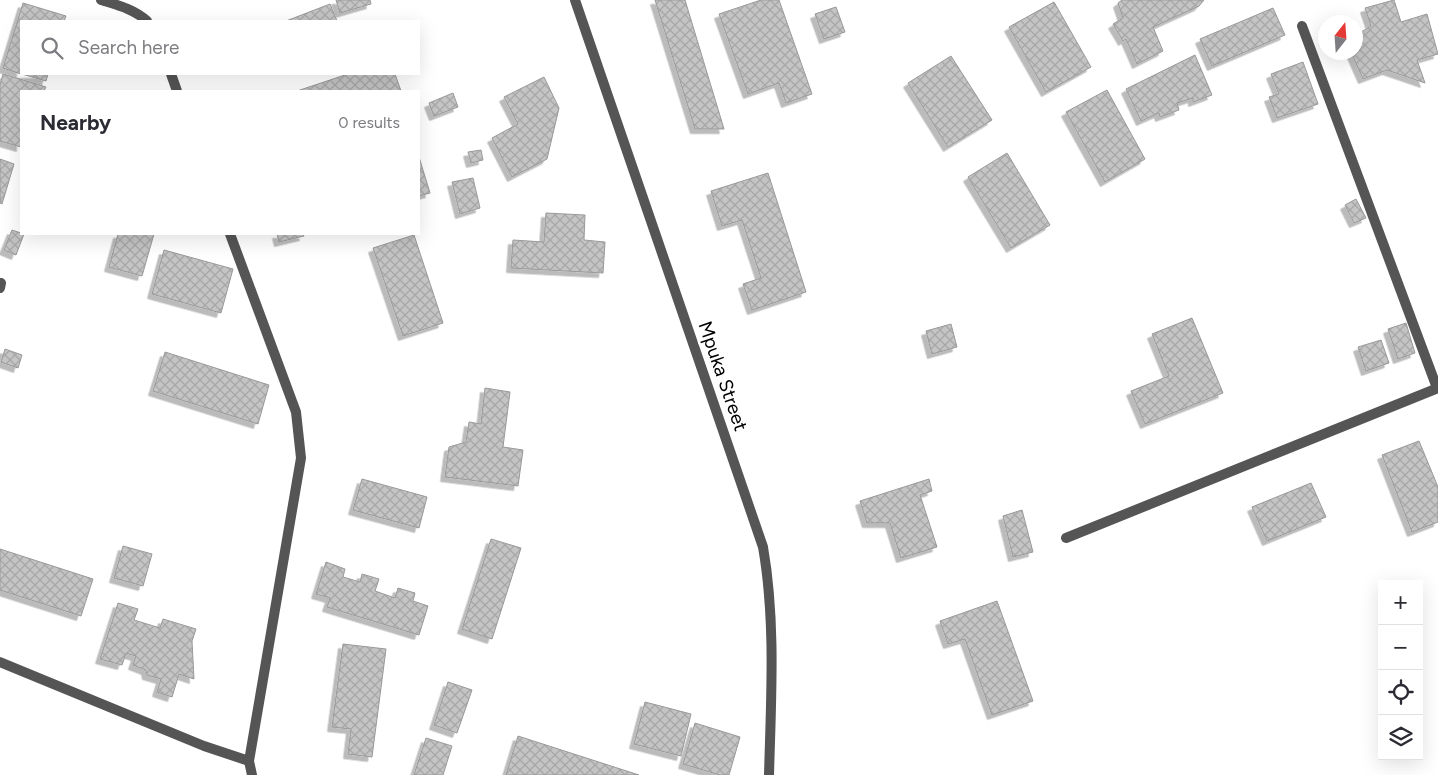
<!DOCTYPE html>
<html lang="en">
<head>
<meta charset="utf-8">
<style>
	body { margin:0; font-family:Figtree,sans-serif; background:#f7f7f7; color:#2b2b33 }
	.controls { position:absolute; right:15px; bottom:15px; display:grid; overflow:hidden; border-radius:0px; box-shadow:0 5px 20px #0002 }
	.controls button { width:45px; height:45px; display:grid; place-items:center; padding:0; border:0; border-bottom:1px solid #e1e1e2; background:#fff; color:#2b2b33; font:25px sans-serif }
	.compass { position:absolute; left:1318px; top:15px; width:45px; height:45px; border-radius:50%; background:#fff; box-shadow:0 5px 20px #0002; rotate:17deg }
	.list { margin:0; padding:0; list-style:none }
	h2 { display:flex; justify-content:space-between; align-items:center; height:65px; margin:0; padding:0 20px; font-size:21px }
	h2 small { font-size:16px; font-weight:400; color:#7c7c81 }
	.icon { flex:none; width:28px; height:28px; fill:none; stroke:currentColor; stroke-width:2; stroke-linecap:round; stroke-linejoin:round }
	.map { position:relative; flex:none; width:1438px; height:775px; overflow:hidden }
	.search { position:absolute; background:#fff; box-shadow:0 5px 20px #0002; left:20px; top:20px; width:400px; height:55px; display:flex; align-items:center; gap:12px; box-sizing:border-box; padding:0 18px; border-radius:0px; color:#7c7c81; font-size:19px }
	.panel { position:absolute; background:#fff; box-shadow:0 5px 20px #0002; left:20px; top:90px; width:400px; height:145px; border-radius:0px }
	.map>svg:first-child { display:block }
	.building { fill:url(#building-cross-hatch); stroke:#999; filter:url(#shadow) }
	.lines { fill:none; stroke-linecap:round; stroke-linejoin:round }
	.street { stroke:#555; stroke-width:10 }
	.labels { text-anchor:middle; dominant-baseline:central; stroke-width:5; stroke-linejoin:round; paint-order:stroke }
	.street-label { font-size:19px; fill:#000; stroke:#fff }
</style>
</head>
<body>
<div class="map">
<svg width="1438" height="775" viewBox="0 0 1438 775">
	<defs>
		<pattern id="building-cross-hatch" width="8" height="8" patternUnits="userSpaceOnUse" patternTransform="scale(1.25)"><rect width="8" height="8" fill="#c4c4c4"/><path d="M0 0l8 8M0 8l8-8" fill="none" stroke="#a7a7a7"/></pattern>
		<filter id="shadow"><feDropShadow dx="-4.5" dy="4.5" stdDeviation="0" flood-color="#0004"/></filter>
	</defs>
	<rect width="100%" height="100%" fill="#fff"/>
	<g class="building">
		<polygon points="336,0 370,0 371,4 340,13"/>
		<polygon points="655,0 685,0 724,129 695,129"/>
		<polygon points="761,0 779,0 812,94 786,103 779,83 748,94 719,14"/>
		<polygon points="1122,0 1204,0 1199,6 1153,27 1163,51 1137,64 1126,39 1123,41 1113,24 1123,18 1118,3"/>
		<polygon points="1394,0 1401,22 1427,14 1438,54 1417,60 1425,83 1387,70 1363,79 1352,54 1359,48 1358,34 1371,26 1365,8"/>
		<polygon points="1054,2 1091,67 1046,92 1009,27"/>
		<polygon points="23,3 66,16 64,21 21,21 21,74 3,68"/>
		<polygon points="330,4 337,21 286,21"/>
		<polygon points="836,7 845,32 824,39 815,14"/>
		<polygon points="1273,8 1285,35 1212,66 1200,39"/>
		<polygon points="1195,55 1212,95 1193,102 1193,98 1177,103 1179,110 1160,117 1159,113 1141,121 1126,89"/>
		<polygon points="951,56 992,120 948,147 908,83"/>
		<polygon points="1303,62 1318,104 1277,118 1269,97 1279,94 1271,74"/>
		<polygon points="3,74 46,87 44,91 21,91 21,147 0,141 0,85"/>
		<polygon points="22,74 48,74 46,81"/>
		<polygon points="348,74 395,74 401,91 297,91"/>
		<polygon points="544,77 559,108 547,159 512,177 492,138 518,124 504,97"/>
		<polygon points="1107,90 1145,159 1105,182 1066,112"/>
		<polygon points="453,93 458,107 434,116 429,103"/>
		<polygon points="481,150 483,160 471,163 468,152"/>
		<polygon points="1007,153 1050,225 1011,248 968,177"/>
		<polygon points="419,157 430,193 419,196"/>
		<polygon points="0,159 14,164 2,204 0,203"/>
		<polygon points="768,173 806,292 752,310 743,284 761,278 742,220 722,226 711,191"/>
		<polygon points="473,178 480,208 460,214 452,182"/>
		<polygon points="1356,199 1366,218 1354,223 1345,205"/>
		<polygon points="546,213 585,215 584,240 605,242 603,273 511,268 513,240 544,242"/>
		<polygon points="12,230 24,234 16,255 4,250"/>
		<polygon points="118,234 154,234 142,276 109,267"/>
		<polygon points="277,234 303,234 304,236 279,242"/>
		<polygon points="414,235 443,323 403,336 373,248"/>
		<polygon points="164,250 233,269 221,313 152,294"/>
		<polygon points="1192,318 1223,393 1145,424 1131,391 1169,376 1152,334"/>
		<polygon points="1406,323 1415,353 1398,359 1388,329"/>
		<polygon points="951,324 957,347 932,354 926,331"/>
		<polygon points="1381,340 1389,363 1366,371 1358,347"/>
		<polygon points="5,349 22,355 18,368 1,362"/>
		<polygon points="165,352 269,385 258,424 153,391"/>
		<polygon points="485,388 510,392 503,447 523,450 518,486 445,477 449,447 466,442 469,422 481,424"/>
		<polygon points="1419,441 1438,487 1438,522 1412,532 1382,455"/>
		<polygon points="362,479 427,497 419,528 353,510"/>
		<polygon points="929,479 932,491 920,495 937,547 901,558 890,523 867,523 860,501"/>
		<polygon points="1311,483 1326,517 1267,541 1252,507"/>
		<polygon points="1022,510 1033,552 1013,557 1003,516"/>
		<polygon points="491,539 521,548 492,639 462,629"/>
		<polygon points="123,546 152,554 143,586 114,578"/>
		<polygon points="0,549 93,579 81,616 0,590"/>
		<polygon points="326,562 345,569 343,577 360,582 362,574 379,579 375,591 395,598 398,588 415,593 413,601 428,606 419,635 327,607 330,598 316,594"/>
		<polygon points="997,601 1033,701 992,715 965,639 948,644 940,621"/>
		<polygon points="118,603 138,609 134,620 160,628 163,619 196,629 192,641 194,679 179,674 172,697 157,692 161,679 147,675 146,670 133,665 136,656 126,653 122,665 100,659"/>
		<polygon points="343,644 386,649 372,757 348,754 351,729 332,727"/>
		<polygon points="448,682 472,690 457,733 434,725"/>
		<polygon points="645,702 691,714 681,756 634,744"/>
		<polygon points="695,723 740,737 729,775 720,775 683,764"/>
		<polygon points="518,736 639,775 506,775"/>
		<polygon points="426,738 452,746 443,775 414,775"/>
	</g>
	<g class="lines">
		<g class="street">
			<path d="M101 0C117 5 134 9 147 21"/>
			<path d="M575 0 763 547C776 622 771 699 769 775"/>
			<polyline points="1302,26 1437,388"/>
			<polyline points="171,74 177,91"/>
			<polyline points="230,234 296,412 301,458 249,761 252,775"/>
			<polyline points="0,288 1,283"/>
			<polyline points="1066,538 1438,388"/>
			<polyline points="0,662 204,746 249,761"/>
		</g>
	</g>
	<g class="labels">
		<g class="street-label">
			<text transform="translate(723 376) rotate(71)">Mpuka Street</text>
		</g>
	</g>
</svg>
<div class="controls">
<button>+</button>
<button>−</button>
<button><svg class="icon" aria-label="locate" viewBox="0 0 24 24"><circle cx="12" cy="12" r="6"/><path d="M12 2v4M12 18v4M2 12h4M18 12h4"/></svg></button>
<button><svg class="icon" aria-label="layers" viewBox="0 0 24 24"><path d="M12 4l9 5-9 5-9-5zM3 14l9 5 9-5"/></svg></button>
</div>
<svg class="compass" viewBox="-18 -18 36 36"><path d="M0-13l5 13h-10z" fill="#e53935"/><path d="M0 13l5-13h-10z" fill="#7c7c81"/></svg>
<div class="search"><svg class="icon" aria-label="search" viewBox="0 0 24 24"><circle cx="10" cy="10" r="6"/><path d="M15 15l6 6"/></svg>Search here</div>
<section class="panel">
<h2>Nearby<small>0 results</small></h2>
<ul class="list">
</ul>
</section>
</div>
</body>
</html>
